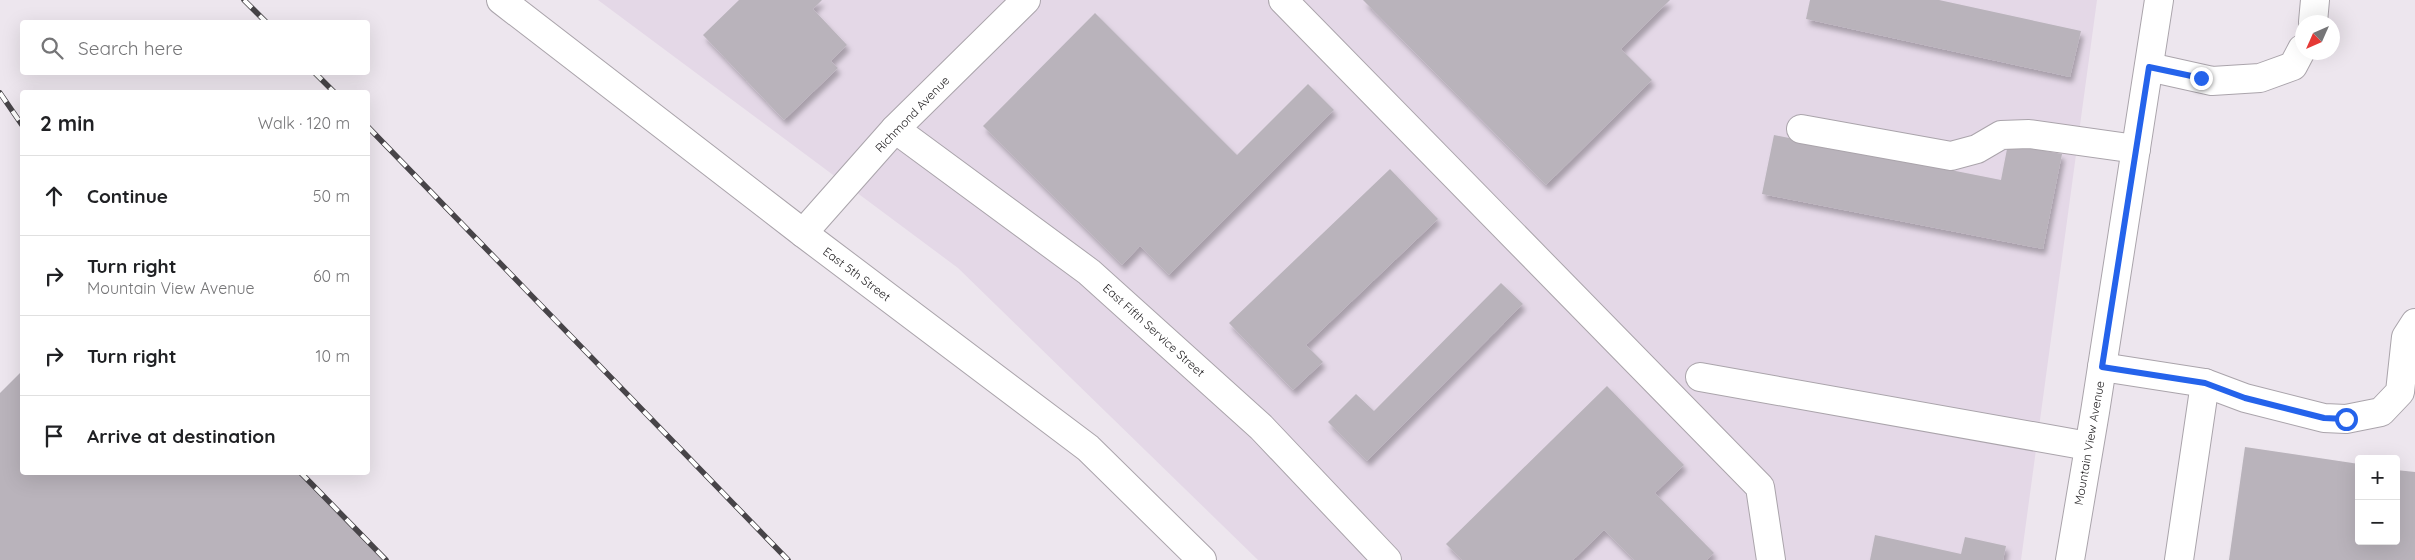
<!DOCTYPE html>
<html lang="en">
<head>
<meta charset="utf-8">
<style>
	body { margin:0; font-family:Quicksand,sans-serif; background:#f6f6f6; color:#202124 }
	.controls { position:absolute; right:15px; bottom:15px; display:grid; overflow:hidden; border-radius:5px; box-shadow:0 5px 20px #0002 }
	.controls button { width:45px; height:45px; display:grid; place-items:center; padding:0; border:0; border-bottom:1px solid #e0e0e0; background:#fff; color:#202124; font:25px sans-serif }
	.compass { position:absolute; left:2295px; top:15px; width:45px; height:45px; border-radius:50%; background:#fff; box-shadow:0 5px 20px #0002; rotate:225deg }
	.stop { position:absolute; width:15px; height:15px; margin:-11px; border:4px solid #2563eb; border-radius:50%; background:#fff }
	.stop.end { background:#2563eb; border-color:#fff; box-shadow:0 1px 5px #0008 }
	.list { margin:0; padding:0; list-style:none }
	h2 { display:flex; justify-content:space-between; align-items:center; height:65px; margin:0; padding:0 20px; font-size:21px }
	h2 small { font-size:16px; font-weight:400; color:#757577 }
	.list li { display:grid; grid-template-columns:32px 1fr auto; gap:15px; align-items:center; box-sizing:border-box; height:80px; padding:0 20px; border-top:1px solid #e0e0e0 }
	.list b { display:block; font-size:19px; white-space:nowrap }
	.list p { margin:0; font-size:16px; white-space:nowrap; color:#757577 }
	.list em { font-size:16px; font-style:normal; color:#757577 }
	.icon { flex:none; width:28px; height:28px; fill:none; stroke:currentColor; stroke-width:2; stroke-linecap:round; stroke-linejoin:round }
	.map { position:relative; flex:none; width:2415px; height:560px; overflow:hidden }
	.search { position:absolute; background:#fff; box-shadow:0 5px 20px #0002; left:20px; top:20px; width:350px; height:55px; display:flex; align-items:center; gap:12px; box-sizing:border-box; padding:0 18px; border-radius:5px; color:#757577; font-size:19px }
	.panel { position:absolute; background:#fff; box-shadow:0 5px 20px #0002; left:20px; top:90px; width:350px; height:385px; border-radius:5px }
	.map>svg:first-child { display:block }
	.built { fill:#e4d8e7 }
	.building { fill:#b9b3bb; filter:url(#shadow) }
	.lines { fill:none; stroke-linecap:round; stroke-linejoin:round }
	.minor-casing { stroke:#aaa4ab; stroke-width:30 }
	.major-casing { stroke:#aaa4ab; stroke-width:30 }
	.minor { stroke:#fff; stroke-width:28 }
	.major { stroke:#fff; stroke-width:28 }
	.rail-casing { stroke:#474448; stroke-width:5.5 }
	.rail { stroke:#fff; stroke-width:4; stroke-dasharray:11; stroke-linecap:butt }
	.route { stroke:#2563eb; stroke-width:6 }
	.labels { text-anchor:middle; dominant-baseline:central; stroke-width:4; stroke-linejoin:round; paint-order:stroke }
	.street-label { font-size:12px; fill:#242224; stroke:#fff }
</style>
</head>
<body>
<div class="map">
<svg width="2415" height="560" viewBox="0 0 2415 560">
	<defs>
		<filter id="shadow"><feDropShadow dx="3" dy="5.5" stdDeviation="2.5" flood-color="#0004"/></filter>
	</defs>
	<rect width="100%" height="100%" fill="#ede6ee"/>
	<polygon class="built" points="598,0 2097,0 2021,560 1258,560 958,268"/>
	<g class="building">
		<polygon points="739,0 822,0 813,9 847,45 831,61 838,68 784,120 703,35"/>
		<polygon points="1363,0 1670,0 1621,49 1652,80 1546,185"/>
		<polygon points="1810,0 1939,0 2081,31 2070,77 1806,19"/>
		<polygon points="1095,13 1237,155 1308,84 1334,110 1169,275 1140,246 1122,265 983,126"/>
		<polygon points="1774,135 2001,180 2008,144 2062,154 2043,249 1762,194"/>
		<polygon points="1390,169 1438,219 1306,345 1323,362 1293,390 1229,323"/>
		<polygon points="1501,283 1523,304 1367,461 1328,422 1356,394 1374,411"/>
		<polygon points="22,371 22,472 298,472 384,560 0,560 0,393"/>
		<polygon points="1607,386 1684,465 1655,493 1714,553 1707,560 1634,560 1604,530 1573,560 1462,560 1446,544"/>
		<polygon points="2245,447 2359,464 2359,541 2396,541 2396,470 2415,472 2415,560 2229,560"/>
		<polygon points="1875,535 1961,554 1965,537 2006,546 2003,560 1870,560"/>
	</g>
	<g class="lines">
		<defs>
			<g id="minor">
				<polyline points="1283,0 1760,487 1771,560"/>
				<polyline points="2313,22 2315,0"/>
				<polyline points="2149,67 2212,81 2260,78 2293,66 2302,49"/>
				<polyline points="895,129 1089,272 1261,427 1387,560"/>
				<polyline points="1801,129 1951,156 1977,149 2001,135 2029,134 2136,149"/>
				<polyline points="803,233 895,129 1026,0"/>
				<polyline points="2102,367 2205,383 2245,398 2324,418 2346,419 2381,412 2400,392 2406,337 2415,323"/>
				<polyline points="1700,377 2088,446"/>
				<polyline points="2070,560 2095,412 2159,0"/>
				<polyline points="2179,560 2205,383"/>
			</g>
			<polyline id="major" points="501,0 803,233 1088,448 1202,560"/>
		</defs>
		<use href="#minor" class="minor-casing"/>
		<use href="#major" class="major-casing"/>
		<use href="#minor" class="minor"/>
		<use href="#major" class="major"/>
		<defs>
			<g id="rail">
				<polyline points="244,0 266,22"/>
				<polyline points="314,72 334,92"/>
				<polyline points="0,93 22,125"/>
				<polyline points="368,127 788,560"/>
				<polyline points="300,472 386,560"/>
			</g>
		</defs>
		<use href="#rail" class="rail-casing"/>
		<use href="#rail" class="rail"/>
	</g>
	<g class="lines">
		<polyline class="route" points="2201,78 2149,67 2102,367 2205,383 2245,398 2324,418 2346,419"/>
	</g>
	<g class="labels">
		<g class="street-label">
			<text transform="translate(912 114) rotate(-46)">Richmond Avenue</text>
			<text transform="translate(857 274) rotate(37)">East 5th Street</text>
			<text transform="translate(1154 330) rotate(42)">East Fifth Service Street</text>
			<text transform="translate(2089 443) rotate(-80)">Mountain View Avenue</text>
		</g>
	</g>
</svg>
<div class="controls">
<button>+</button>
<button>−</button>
</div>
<svg class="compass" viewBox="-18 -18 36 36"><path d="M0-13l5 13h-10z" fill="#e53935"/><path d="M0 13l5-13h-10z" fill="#757577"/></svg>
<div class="stop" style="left:2346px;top:419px"></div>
<div class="stop end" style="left:2201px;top:78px"></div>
<div class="search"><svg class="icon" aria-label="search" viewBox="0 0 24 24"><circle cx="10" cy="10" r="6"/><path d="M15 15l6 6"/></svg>Search here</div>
<section class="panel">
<h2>2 min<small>Walk · 120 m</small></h2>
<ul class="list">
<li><svg class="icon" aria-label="ahead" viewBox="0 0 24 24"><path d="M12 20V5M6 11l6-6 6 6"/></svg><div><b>Continue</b></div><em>50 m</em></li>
<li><svg class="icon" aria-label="right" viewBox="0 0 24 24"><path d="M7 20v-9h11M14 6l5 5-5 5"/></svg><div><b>Turn right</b><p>Mountain View Avenue</p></div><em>60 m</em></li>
<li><svg class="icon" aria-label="right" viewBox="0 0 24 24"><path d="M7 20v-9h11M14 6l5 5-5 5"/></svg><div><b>Turn right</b></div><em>10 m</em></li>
<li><svg class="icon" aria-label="arrive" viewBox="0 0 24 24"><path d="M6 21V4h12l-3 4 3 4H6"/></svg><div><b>Arrive at destination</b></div></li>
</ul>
</section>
</div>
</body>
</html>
